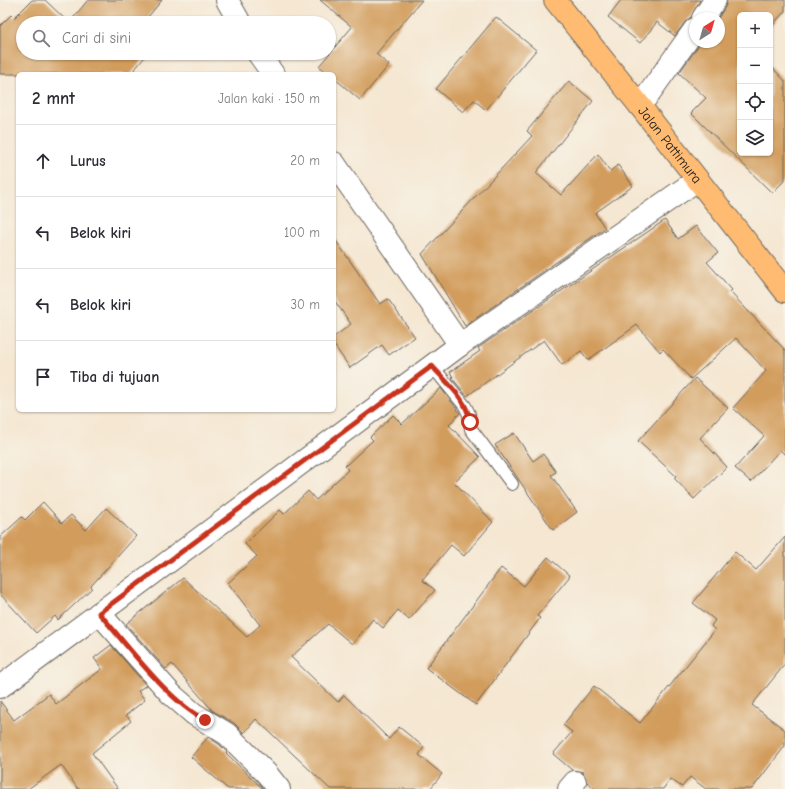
<!DOCTYPE html>
<html lang="id">
<head>
<meta charset="utf-8">
<style>
	body { margin:0; font-family:"Comic Neue",sans-serif; background:#f2f2f3; color:#2b2b33 }
	.controls { position:absolute; right:12px; top:12px; display:grid; overflow:hidden; border-radius:6px; box-shadow:0 1px 3px #0004 }
	.controls button { width:36px; height:36px; display:grid; place-items:center; padding:0; border:0; border-bottom:1px solid #e1e1e2; background:#fff; color:#2b2b33; font:20px sans-serif }
	.compass { position:absolute; left:689px; top:12px; width:36px; height:36px; border-radius:50%; background:#fff; box-shadow:0 1px 3px #0004; rotate:37deg }
	.stop { position:absolute; width:12px; height:12px; margin:-9px; border:3px solid #c8321e; border-radius:50%; background:#fff }
	.stop.end { background:#c8321e; border-color:#fff; box-shadow:0 1px 4px #0008 }
	.list { margin:0; padding:0; list-style:none }
	h2 { display:flex; justify-content:space-between; align-items:center; height:52px; margin:0; padding:0 16px; font-size:17px }
	h2 small { font-size:13px; font-weight:400; color:#7c7c81 }
	.list li { display:grid; grid-template-columns:26px 1fr auto; gap:12px; align-items:center; box-sizing:border-box; height:72px; padding:0 16px; border-top:1px solid #e1e1e2 }
	.list b { display:block; font-size:15px; white-space:nowrap }
	.list em { font-size:13px; font-style:normal; color:#7c7c81 }
	.icon { flex:none; width:22px; height:22px; fill:none; stroke:currentColor; stroke-width:2; stroke-linecap:round; stroke-linejoin:round }
	.map { position:relative; flex:none; width:785px; height:789px; overflow:hidden }
	.search { position:absolute; background:#fff; box-shadow:0 1px 3px #0004; left:16px; top:16px; width:320px; height:44px; display:flex; align-items:center; gap:10px; box-sizing:border-box; padding:0 14px; border-radius:22px; color:#7c7c81; font-size:15px }
	.panel { position:absolute; background:#fff; box-shadow:0 1px 3px #0004; left:16px; top:72px; width:320px; height:340px; border-radius:6px }
	.map>svg:first-child { display:block }
	.building { fill:#d29c5b }
	.lines { fill:none; stroke-linecap:round; stroke-linejoin:round }
	.lane-casing { stroke:#68635c; stroke-width:14 }
	.street-casing { stroke:#68635c; stroke-width:24 }
	.highway-casing { stroke:#68635c; stroke-width:24 }
	.lane { stroke:#fff; stroke-width:12 }
	.street { stroke:#fff; stroke-width:22 }
	.highway { stroke:#ffbb71; stroke-width:22 }
	.route { stroke:#c8321e; stroke-width:5 }
	.labels { text-anchor:middle; dominant-baseline:central; stroke-width:3; stroke-linejoin:round; paint-order:stroke }
	.street-label { font-size:14px; fill:#1c1c1c; stroke:#f7f3e8 }
</style>
</head>
<body>
<div class="map">
<svg width="785" height="789" viewBox="0 0 785 789">
	<rect width="100%" height="100%" fill="#f7f3e8"/>
	<filter id="ink" filterUnits="userSpaceOnUse"><feTurbulence type="fractalNoise" baseFrequency=".025" numOctaves="2"/><feDisplacementMap in="SourceGraphic" scale="8" xChannelSelector="R" yChannelSelector="G"/><feConvolveMatrix kernelMatrix="1 2 1 2 8 2 1 2 1" color-interpolation-filters="sRGB"/></filter>
	<filter id="wash" filterUnits="userSpaceOnUse"><feTurbulence type="fractalNoise" baseFrequency=".012" numOctaves="4" result="noise"/><feDisplacementMap in="SourceGraphic" scale="16" xChannelSelector="R" yChannelSelector="G"/><feGaussianBlur stdDeviation="0.9" result="paint"/><feColorMatrix in="noise" values="0 0 0 0 0 0 0 0 0 0 0 0 0 0 0 0 0 1.4 0 .05"/><feComposite in="paint" operator="in"/></filter>
	<g filter="url(#wash)">
		<rect width="100%" height="100%" fill="#f5e7d2"/>
		<g id="blocks">
			<g class="building">
				<polygon points="32,0 45,0 69,23 88,0 162,0 143,23 23,23 23,53 148,53 131,74 0,74 0,26 11,15 14,18"/>
				<polygon points="320,0 422,0 376,54 389,65 360,100 334,78 334,74 329,74 319,66 352,27"/>
				<polygon points="621,0 700,0 691,17 685,22 675,36 657,22 640,43 608,17"/>
				<polygon points="727,0 785,0 785,11 770,28 770,15 740,15 740,153 770,153 770,65 785,81 785,180 772,193 691,113 706,98 679,73 701,42 719,42 718,18 725,7"/>
				<polygon points="496,17 536,50 486,110 474,100 463,112 436,89"/>
				<polygon points="569,81 593,101 536,173 561,195 598,154 610,171 618,165 633,186 595,213 605,228 465,326 422,254 532,136 527,131"/>
				<polygon points="665,220 678,239 696,226 718,253 707,262 732,290 730,292 785,350 785,455 780,450 751,482 735,468 764,436 733,408 766,371 736,338 691,379 663,349 660,352 637,325 588,360 581,351 562,365 544,340 467,396 452,378 453,377 450,372 480,351 478,348"/>
				<polygon points="334,238 380,304 388,299 415,337 389,355 382,345 350,368 334,345 334,337 351,324 334,300"/>
				<polygon points="695,378 728,408 700,438 727,467 694,499 674,478 676,476 638,441"/>
				<polygon points="441,388 460,413 449,425 480,457 454,482 493,522 464,556 451,545 422,580 435,590 409,620 398,610 383,628 373,619 352,644 328,624 291,657 338,702 344,695 389,739 399,727 424,747 419,755 442,774 430,789 330,789 256,719 244,733 234,723 213,711 172,664 166,669 126,624 183,578 247,637 260,625 228,583 257,556 245,544 280,510 284,514 308,491 316,500 348,470 345,466 373,440 370,437 393,415 402,424"/>
				<polygon points="514,433 533,461 543,454 556,472 551,475 577,512 553,530 495,445"/>
				<polygon points="43,502 62,523 71,515 86,530 106,508 136,536 91,586 92,588 58,620 55,616 36,633 0,594 0,537 22,517 25,520"/>
				<polygon points="785,537 785,664 752,705 785,730 785,746 752,789 706,789 690,777 682,787 670,779 663,789 595,789 587,782 583,772 572,770 553,754 572,732 563,725 594,686 640,723 715,630 711,626 715,620 693,603 735,552 756,570"/>
				<polygon points="548,557 570,576 537,616 540,618 476,705 426,668 501,568 524,586"/>
				<polygon points="111,645 146,685 138,691 145,700 126,715 131,721 92,753 118,789 78,789 61,765 28,789 0,789 0,701 14,720 49,694 56,704 102,669 94,658"/>
				<polygon points="208,737 219,744 227,752 226,753 263,789 228,789 191,757"/>
			</g>
		</g>
	</g>
	<g filter="url(#ink)">
		<use href="#blocks" fill-opacity="0" stroke="#68635c" stroke-width="1"/>
		<g class="lines">
			<defs>
				<polyline id="lane" points="432,366 465,406 469,414 471,429 512,484"/>
				<g id="street">
					<polyline points="227,0 240,23"/>
					<polyline points="703,18 715,0"/>
					<polyline points="258,53 273,74"/>
					<polyline points="640,106 695,29"/>
					<polyline points="334,163 460,345"/>
					<polyline points="99,613 171,694 194,714 227,734 267,774 279,789"/>
					<polyline points="0,687 460,345 697,180"/>
					<polyline points="569,789 575,782"/>
				</g>
				<g id="highway">
					<path id="s1" d="M555 0 640 106 785 291"/>
				</g>
			</defs>
			<use href="#lane" class="lane-casing"/>
			<use href="#street" class="street-casing"/>
			<use href="#highway" class="highway-casing"/>
			<use href="#lane" class="lane"/>
			<use href="#street" class="street"/>
			<use href="#highway" class="highway"/>
		</g>
	</g>
	<g class="lines" filter="url(#ink)">
		<path class="route" d="M205 720C167 700 129 647 99 613L432 366C445 381 468 400 470 422"/>
	</g>
	<g class="labels">
		<g class="street-label">
			<text stroke="none"><textPath href="#s1" startOffset="185">Jalan Pattimura</textPath></text>
		</g>
	</g>
</svg>
<div class="controls">
<button>+</button>
<button>−</button>
<button><svg class="icon" aria-label="locate" viewBox="0 0 24 24"><circle cx="12" cy="12" r="6"/><path d="M12 2v4M12 18v4M2 12h4M18 12h4"/></svg></button>
<button><svg class="icon" aria-label="layers" viewBox="0 0 24 24"><path d="M12 4l9 5-9 5-9-5zM3 14l9 5 9-5"/></svg></button>
</div>
<svg class="compass" viewBox="-18 -18 36 36"><path d="M0-13l5 13h-10z" fill="#e53935"/><path d="M0 13l5-13h-10z" fill="#7c7c81"/></svg>
<div class="stop" style="left:470px;top:422px"></div>
<div class="stop end" style="left:205px;top:720px"></div>
<div class="search"><svg class="icon" aria-label="search" viewBox="0 0 24 24"><circle cx="10" cy="10" r="6"/><path d="M15 15l6 6"/></svg>Cari di sini</div>
<section class="panel">
<h2>2 mnt<small>Jalan kaki · 150 m</small></h2>
<ul class="list">
<li><svg class="icon" aria-label="ahead" viewBox="0 0 24 24"><path d="M12 20V5M6 11l6-6 6 6"/></svg><div><b>Lurus</b></div><em>20 m</em></li>
<li><svg class="icon" aria-label="left" viewBox="0 0 24 24"><path d="M17 20v-9H6M10 6l-5 5 5 5"/></svg><div><b>Belok kiri</b></div><em>100 m</em></li>
<li><svg class="icon" aria-label="left" viewBox="0 0 24 24"><path d="M17 20v-9H6M10 6l-5 5 5 5"/></svg><div><b>Belok kiri</b></div><em>30 m</em></li>
<li><svg class="icon" aria-label="arrive" viewBox="0 0 24 24"><path d="M6 21V4h12l-3 4 3 4H6"/></svg><div><b>Tiba di tujuan</b></div></li>
</ul>
</section>
</div>
</body>
</html>
